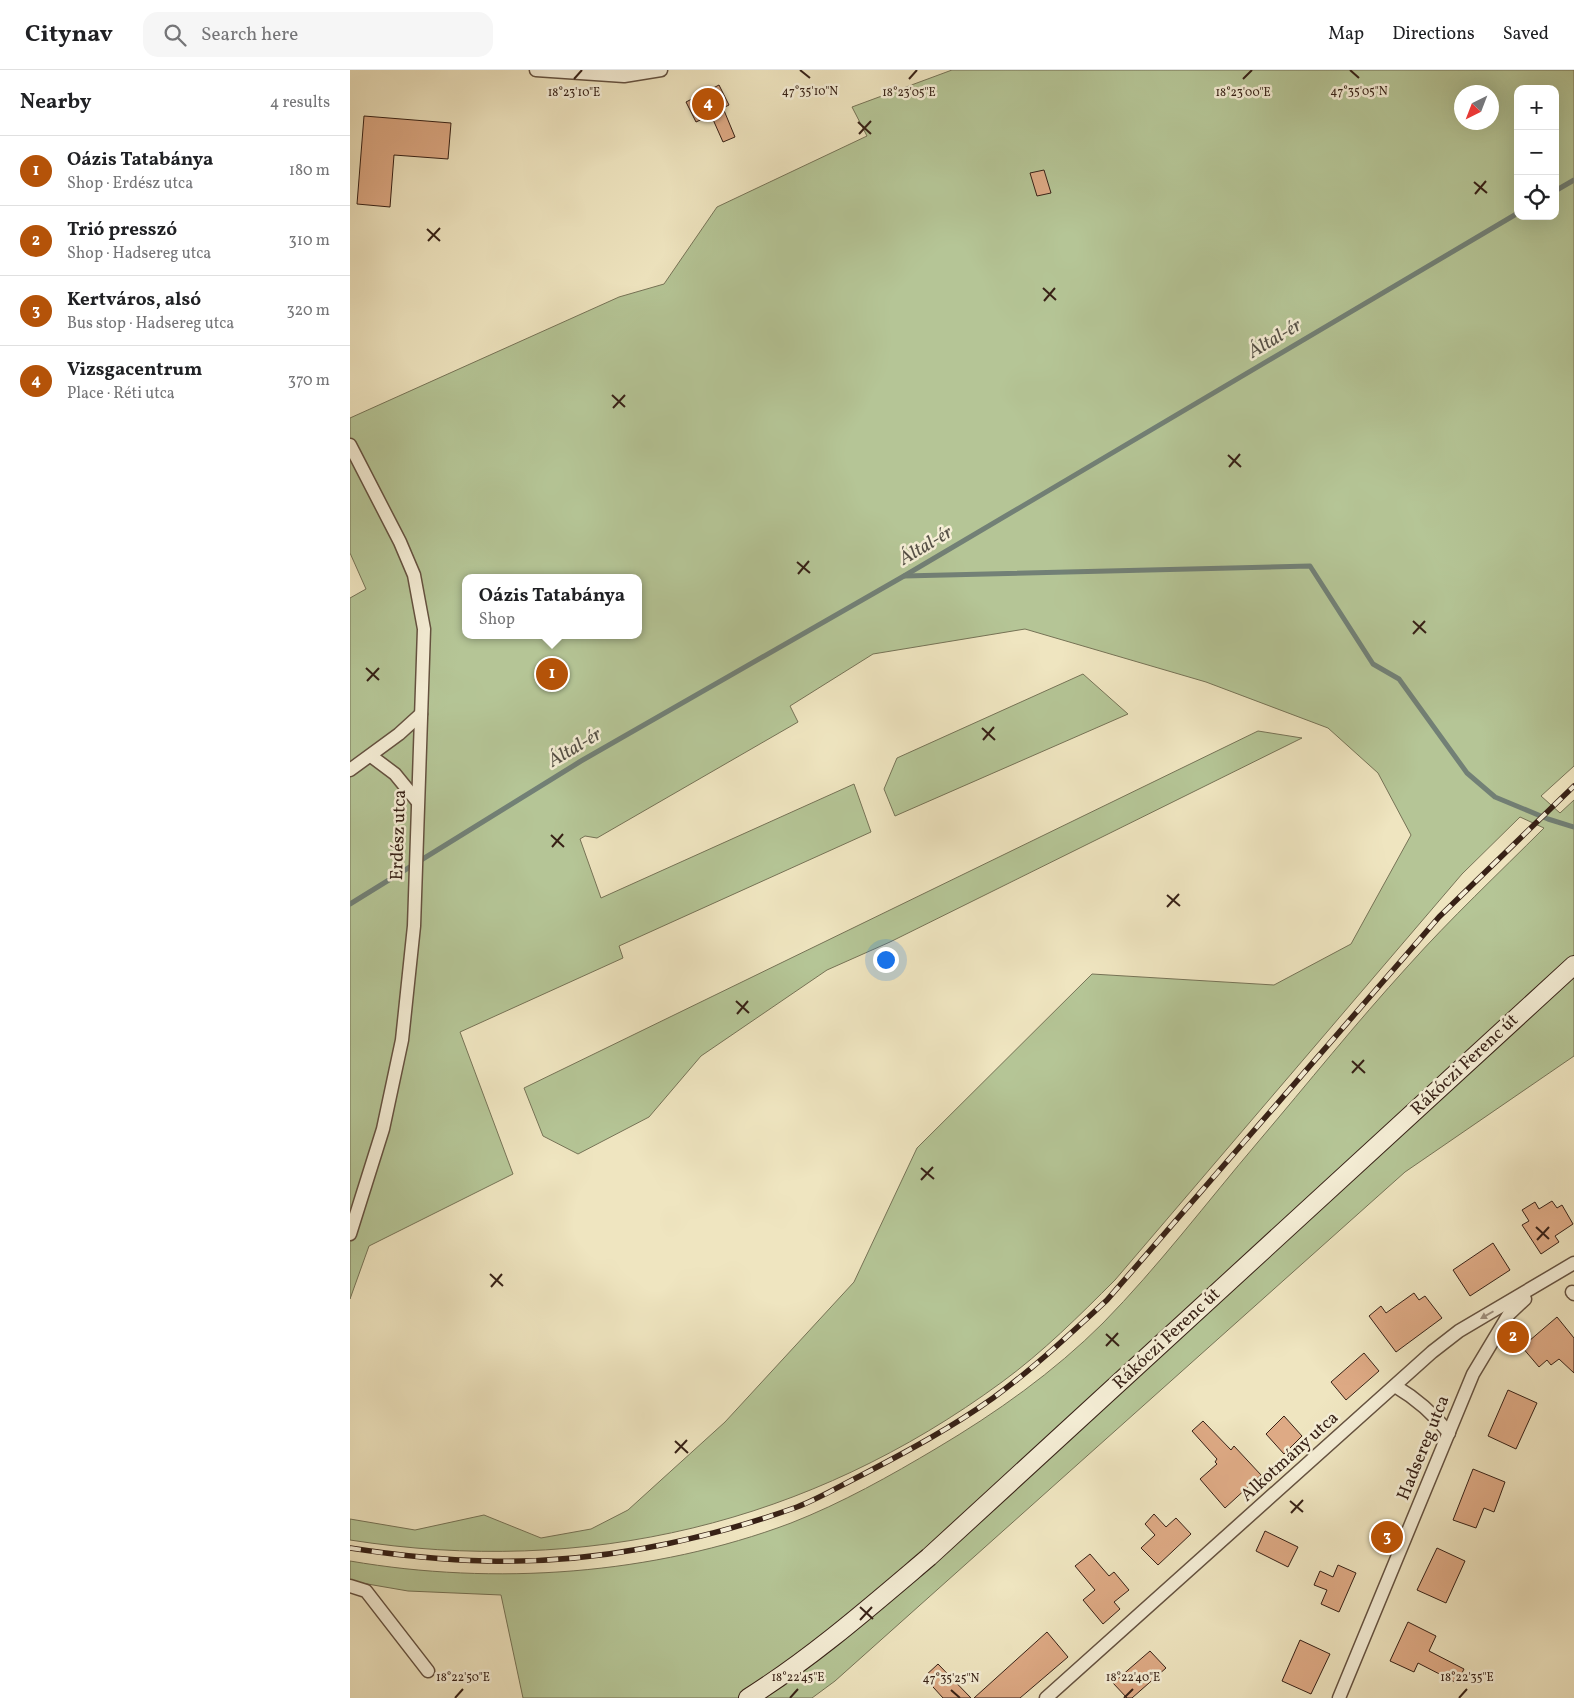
<!DOCTYPE html>
<html lang="en">
<head>
<meta charset="utf-8">
<style>
	body { margin:0; font-family:Vollkorn,serif; background:#f6f6f6; color:#202124 }
	.controls { position:absolute; right:15px; top:15px; display:grid; overflow:hidden; border-radius:10px; box-shadow:0 5px 20px #0002 }
	.controls button { width:45px; height:45px; display:grid; place-items:center; padding:0; border:0; border-bottom:1px solid #e0e0e0; background:#fff; color:#202124; font:25px sans-serif }
	.compass { position:absolute; left:1104px; top:15px; width:45px; height:45px; border-radius:50%; background:#fff; box-shadow:0 5px 20px #0002; rotate:222deg }
	.you { position:absolute; left:535px; top:889px; width:18px; height:18px; margin:-12px; border:4px solid #fff; border-radius:50%; background:#1a73e8; box-shadow:0 0 0 8px #1a73e833 }
	.badge { display:grid; place-items:center; width:32px; height:32px; border-radius:50%; background:#b45309; color:#fff; font-size:16px; font-weight:700 }
	.pin { position:absolute; translate:-50% -50%; border:2px solid #fff; box-shadow:0 1px 5px #0006 }
	.popup { position:absolute; left:112px; top:504px; width:180px; height:65px; box-sizing:border-box; display:grid; place-content:center; border-radius:10px; background:#fff; filter:drop-shadow(0 1px 4px #0005); font-size:16px; white-space:nowrap; color:#757577 }
	.popup b { font-size:19px; color:#202124 }
	.popup::after { content:''; position:absolute; left:50%; top:100%; margin-left:-10px; border:10px solid transparent; border-top-color:#fff }
	.list { margin:0; padding:0; list-style:none }
	h2 { display:flex; justify-content:space-between; align-items:center; height:65px; margin:0; padding:0 20px; font-size:21px }
	h2 small { font-size:16px; font-weight:400; color:#757577 }
	.list li { display:grid; grid-template-columns:32px 1fr auto; gap:15px; align-items:center; box-sizing:border-box; height:70px; padding:0 20px; border-top:1px solid #e0e0e0 }
	.list b { display:block; font-size:19px; white-space:nowrap }
	.list p { margin:0; font-size:16px; white-space:nowrap; color:#757577 }
	.list em { font-size:16px; font-style:normal; color:#757577 }
	.icon { flex:none; width:28px; height:28px; fill:none; stroke:currentColor; stroke-width:2; stroke-linecap:round; stroke-linejoin:round }
	.map { position:relative; flex:none; width:1224px; height:1628px; overflow:hidden }
	header { display:flex; align-items:center; gap:30px; box-sizing:border-box; height:70px; padding:0 25px; background:#fff; border-bottom:1px solid #e0e0e0 }
	header strong { font-size:24px }
	nav { display:flex; gap:28px; margin-inline-start:auto; font-size:18px }
	.search { width:350px; height:45px; background:#f6f6f6; display:flex; align-items:center; gap:12px; box-sizing:border-box; padding:0 18px; border-radius:15px; color:#757577; font-size:19px }
	main { display:flex }
	aside { flex:1; background:#fff }
	.map>svg:first-child { display:block }
	.green { fill:#b5c596; stroke:#767356; fill-rule:evenodd }
	.lines { fill:none; stroke-linecap:round; stroke-linejoin:round }
	.stream { stroke:#728076; stroke-width:5 }
	.building { fill:#deaa85; stroke:#372116 }
	.street-casing { stroke:#655240; stroke-width:15 }
	.secondary-casing { stroke:#372116; stroke-width:20 }
	.street { stroke:#f5eed6; stroke-width:12 }
	.secondary { stroke:#f5eed6; stroke-width:18 }
	.rail-casing { stroke:#372116; stroke-width:5.5 }
	.rail { stroke:#f5eed6; stroke-width:4; stroke-dasharray:11; stroke-linecap:butt }
	.oneway { fill:#a09280 }
	.ticks { fill:none; stroke:#372116; stroke-width:2 }
	.labels { text-anchor:middle; dominant-baseline:central; stroke-width:5; stroke-linejoin:round; paint-order:stroke }
	.street-label { font-size:18px; fill:#372116; stroke:#f5eed6 }
	.water-label { font-size:19px; font-style:italic; fill:#555046; stroke:#f5eed6 }
	.ticks-label { font-size:12px; text-anchor:middle; fill:#372116; stroke:#f5eed6; stroke-width:5; stroke-linejoin:round; paint-order:stroke }
</style>
</head>
<body>
<header>
<strong>Citynav</strong>
<div class="search"><svg class="icon" aria-label="search" viewBox="0 0 24 24"><circle cx="10" cy="10" r="6"/><path d="M15 15l6 6"/></svg>Search here</div>
<nav><a>Map</a><a>Directions</a><a>Saved</a></nav>
</header>
<main>
<aside>
<h2>Nearby<small>4 results</small></h2>
<ul class="list">
<li><span class="badge">1</span><div><b>Oázis Tatabánya</b><p>Shop · Erdész utca</p></div><em>180 m</em></li>
<li><span class="badge">2</span><div><b>Trió presszó</b><p>Shop · Hadsereg utca</p></div><em>310 m</em></li>
<li><span class="badge">3</span><div><b>Kertváros, alsó</b><p>Bus stop · Hadsereg utca</p></div><em>320 m</em></li>
<li><span class="badge">4</span><div><b>Vizsgacentrum</b><p>Place · Réti utca</p></div><em>370 m</em></li>
</ul>
</aside>
<div class="map">
<svg width="1224" height="1628" viewBox="0 0 1224 1628">
	<rect width="100%" height="100%" fill="#efe5c0"/>
	<filter id="stains"><feTurbulence type="fractalNoise" baseFrequency=".004" numOctaves="4"/><feColorMatrix values="0 0 0 0 .2 0 0 0 0 .09 0 0 0 0 .02 0 0 0 .5 -.17"/></filter>
	<radialGradient id="worn" r=".72"><stop offset=".6" stop-color="#630" stop-opacity="0"/><stop offset="1" stop-color="#630" stop-opacity=".3"/></radialGradient>
	<g class="green">
		<path d="M602 0H1224V696L1191 726 1210 743 1224 730V986L1055 1102 485 1611 462 1628H173L151 1525 58 1521 0 1511V1491C145 1516 303 1505 441 1453 492 1433 540 1406 587 1378 646 1343 704 1302 753 1253 808 1197 857 1132 908 1072 958 1013 1006 953 1058 896 1101 848 1148 804 1194 758L1170 747 1112 804 765 1210C729 1246 693 1282 652 1312 459 1454 236 1507 0 1470V1449L65 1460 134 1445 191 1468 241 1459 278 1440 375 1352 504 1212 567 1078 742 904 924 915 1001 874 1061 765 1028 703 978 658 856 612 675 559 523 584 440 636 448 652 247 768 235 766 230 769 251 828 504 714 521 762 269 876 273 888 110 962 163 1104 19 1176 0 1229V528L16 519 0 483V348L269 227 314 214 367 137 517 66 502 37ZM1168 19H1205V146H1168ZM1112 22H1142V52H1112ZM116 508H288V565H116Z"/>
		<polygon points="733,604 778,644 545,746 534,719 547,688"/>
		<polygon points="908,661 952,668 540,872 477,900 351,986 299,1047 228,1084 193,1066 174,1018"/>
	</g>
	<g class="lines">
		<g class="stream">
			<polyline points="1205,121 1224,110"/>
			<polyline points="554,506 960,496 1023,594 1049,609 1117,703 1145,727 1198,749 1224,757"/>
			<polyline points="0,834 231,691 554,506 1168,143"/>
		</g>
	</g>
	<g class="building">
		<polygon points="369,15 379,35 373,38 385,67 373,72 361,45 346,52 336,32"/>
		<polygon points="14,46 101,53 98,89 44,85 40,137 7,134"/>
		<polygon points="694,100 701,123 687,126 680,103"/>
		<polygon points="1202,1131 1207,1138 1212,1135 1223,1154 1205,1166 1209,1172 1191,1184 1172,1155 1179,1151 1172,1140 1185,1132 1189,1139"/>
		<polygon points="1143,1173 1160,1200 1120,1226 1103,1200"/>
		<polygon points="1064,1223 1069,1230 1075,1226 1092,1248 1046,1282 1019,1246 1031,1236 1036,1243"/>
		<polygon points="1207,1247 1224,1268 1224,1303 1209,1289 1201,1295 1197,1290 1189,1297 1172,1277"/>
		<polygon points="1014,1283 1029,1301 996,1330 981,1312"/>
		<polygon points="1158,1320 1187,1333 1166,1379 1138,1366"/>
		<polygon points="934,1346 952,1366 934,1384 916,1364"/>
		<polygon points="853,1351 881,1380 884,1376 911,1405 875,1438 850,1409 867,1394 865,1392 867,1389 842,1361"/>
		<polygon points="1123,1399 1155,1412 1144,1442 1134,1438 1126,1458 1103,1450"/>
		<polygon points="804,1444 816,1457 826,1448 841,1464 808,1495 791,1478 805,1465 795,1454"/>
		<polygon points="915,1461 948,1477 938,1497 906,1481"/>
		<polygon points="1087,1478 1115,1491 1096,1533 1067,1520"/>
		<polygon points="740,1484 759,1506 764,1502 779,1520 764,1532 770,1539 753,1554 733,1530 745,1520 725,1496"/>
		<polygon points="988,1495 1006,1503 989,1542 971,1534 977,1520 964,1515 970,1501 983,1507"/>
		<polygon points="1058,1552 1086,1566 1079,1581 1114,1599 1107,1613 1068,1593 1064,1602 1040,1591"/>
		<polygon points="697,1562 718,1587 670,1628 624,1628"/>
		<polygon points="950,1570 980,1584 961,1624 932,1611"/>
		<polygon points="800,1581 816,1598 782,1628 777,1628 763,1613"/>
		<polygon points="588,1594 621,1628 593,1628 574,1607"/>
	</g>
	<g class="lines">
		<defs>
			<g id="street">
				<polyline points="186,0 274,6 311,0"/>
				<polyline points="0,375 50,472 64,505 74,559 64,856 52,970 33,1059 0,1164"/>
				<polyline points="21,686 45,704 67,731"/>
				<polyline points="0,700 49,664 71,644"/>
				<polyline points="1222,1222 1224,1224"/>
				<path d="M1045 1316C1067 1329 1083 1343 1099 1363"/>
				<polyline points="0,1516 16,1521 78,1601"/>
				<polyline points="696,1628 1082,1282 1109,1261 1224,1193"/>
				<polyline points="989,1628 1123,1304 1159,1244 1175,1229"/>
			</g>
			<path id="secondary" d="M398 1628C463 1587 520 1537 579 1487L1224 895"/>
		</defs>
		<use href="#street" class="street-casing"/>
		<use href="#secondary" class="secondary-casing"/>
		<use href="#street" class="street"/>
		<use href="#secondary" class="secondary"/>
		<defs>
			<path id="rail" d="M0 1478C45 1485 91 1490 137 1491 241 1494 349 1472 447 1437 468 1429 490 1416 510 1406 556 1382 601 1358 643 1328 683 1299 720 1264 757 1230L1089 847 1224 716"/>
		</defs>
		<use href="#rail" class="rail-casing"/>
		<use href="#rail" class="rail"/>
	</g>
	<defs><path id="oneway-solid" d="M-6-.8H1V-3.2L6.5 0L1 3.2V.8H-6Z" transform="scale(1.25)"/></defs>
	<use class="oneway" href="#oneway-solid" transform="translate(1137 1245) rotate(150)"/>
	<path class="ticks" d="M450 0 460 8M1000 0 1009 8M224 9 232 0M559 9 567 0M893 9 902 0M508 52 521 64M509 64 521 51M1124 112 1137 123M1125 124 1136 111M77 159 90 171M78 171 90 158M693 218 706 230M694 231 705 218M262 325 275 337M263 338 275 325M878 385 891 397M879 397 890 384M447 492 460 503M448 504 459 491M1063 551 1076 563M1063 564 1075 551M16 598 29 610M17 611 29 598M632 658 645 670M633 670 644 657M201 765 214 777M202 777 213 764M817 825 830 836M817 837 829 824M386 931 399 943M387 944 398 931M1002 991 1015 1003M1002 1003 1014 990M571 1098 584 1109M571 1110 583 1097M1186 1157 1199 1169M1187 1170 1199 1157M140 1204 153 1216M141 1217 152 1204M756 1264 769 1276M756 1276 768 1263M325 1371 338 1383M325 1383 337 1370M940 1431 953 1442M941 1443 953 1430M510 1537 523 1549M510 1550 522 1537M601 1620 610 1628M105 1628 113 1619M440 1628 448 1619M774 1628 783 1619M1109 1628 1117 1619"/>
	<g class="labels">
		<g class="street-label">
			<text transform="translate(49 765) rotate(-88)">Erdész utca</text>
			<text transform="translate(1115 995) rotate(-43)">Rákóczi Ferenc út</text>
			<text transform="translate(817 1269) rotate(-43)">Rákóczi Ferenc út</text>
			<text transform="translate(1074 1378) rotate(-68)">Hadsereg utca</text>
			<text transform="translate(940 1387) rotate(-42)">Alkotmány utca</text>
		</g>
		<g class="water-label">
			<text transform="translate(925 269) rotate(-31)">Által-ér</text>
			<text transform="translate(576 476) rotate(-31)">Által-ér</text>
			<text transform="translate(225 678) rotate(-31)">Által-ér</text>
		</g>
	</g>
	<g class="ticks-label">
		<text x="460" y="25">47°35'10"N</text>
		<text x="1009" y="25">47°35'05"N</text>
		<text x="224" y="26">18°23'10"E</text>
		<text x="559" y="26">18°23'05"E</text>
		<text x="893" y="26">18°23'00"E</text>
		<text x="113" y="1611">18°22'50"E</text>
		<text x="448" y="1611">18°22'45"E</text>
		<text x="783" y="1611">18°22'40"E</text>
		<text x="1117" y="1611">18°22'35"E</text>
		<text x="601" y="1612">47°35'25"N</text>
	</g>
	<rect width="100%" height="100%" filter="url(#stains)"/>
	<rect width="100%" height="100%" fill="url(#worn)"/>
</svg>
<div class="controls">
<button>+</button>
<button>−</button>
<button><svg class="icon" aria-label="locate" viewBox="0 0 24 24"><circle cx="12" cy="12" r="6"/><path d="M12 2v4M12 18v4M2 12h4M18 12h4"/></svg></button>
</div>
<svg class="compass" viewBox="-18 -18 36 36"><path d="M0-13l5 13h-10z" fill="#e53935"/><path d="M0 13l5-13h-10z" fill="#757577"/></svg>
<div class="you"></div>
<div class="pin badge" style="left:202px;top:604px">1</div>
<div class="popup"><b>Oázis Tatabánya</b>Shop</div>
<div class="pin badge" style="left:1163px;top:1267px">2</div>
<div class="pin badge" style="left:1037px;top:1467px">3</div>
<div class="pin badge" style="left:358px;top:34px">4</div>
</div>
</main>
</body>
</html>
